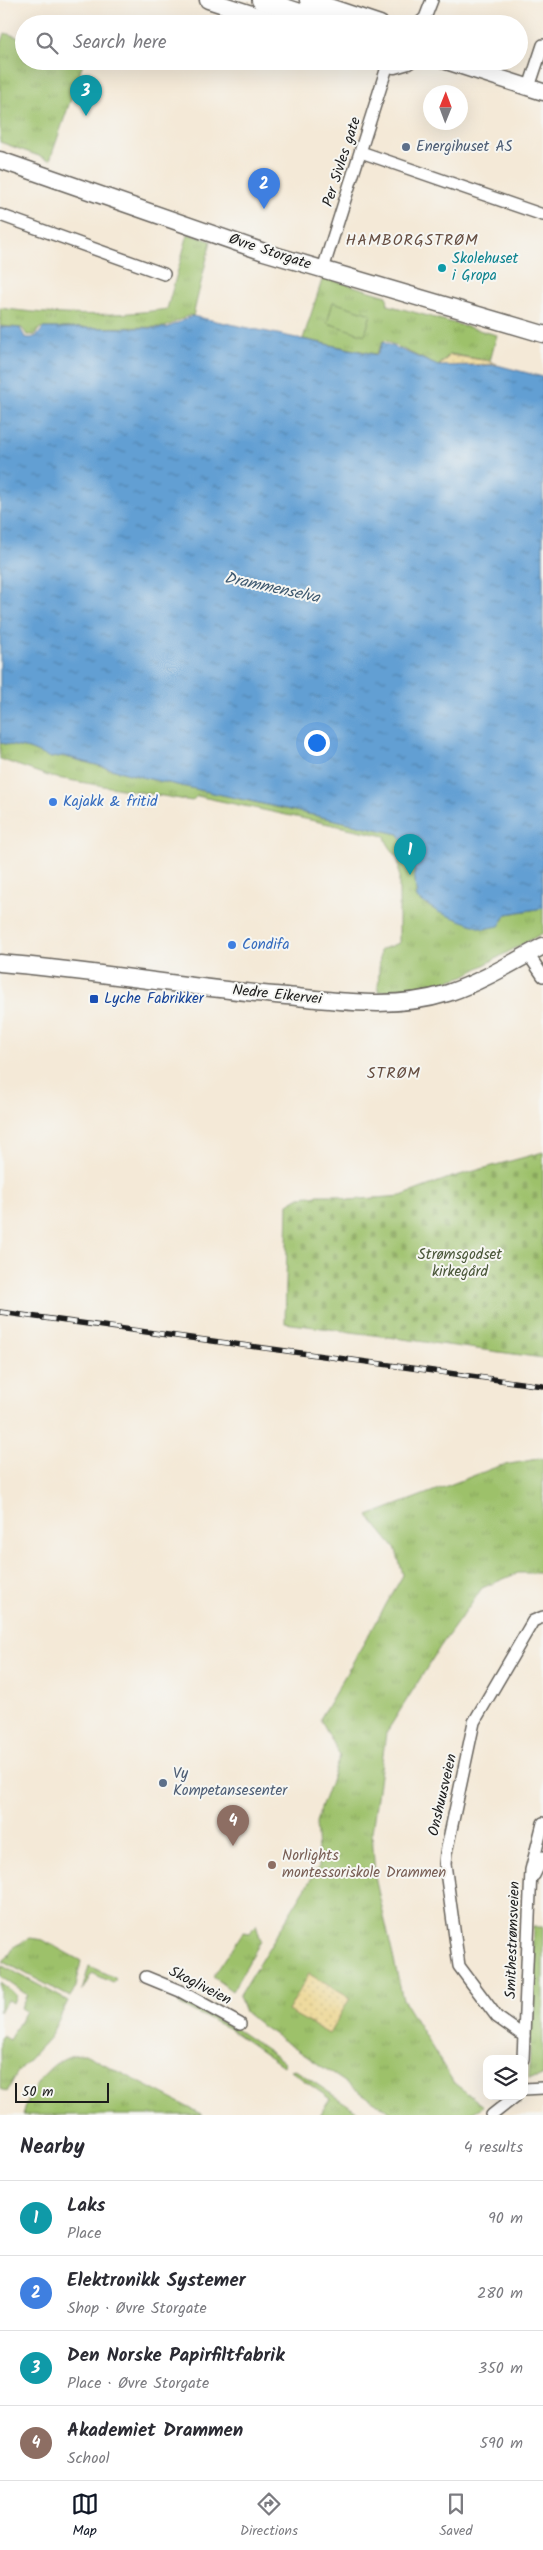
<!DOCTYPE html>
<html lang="en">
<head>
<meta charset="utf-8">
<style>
	body { margin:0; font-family:Kalam,sans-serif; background:#f7f7f7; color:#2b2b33 }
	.controls { position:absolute; right:15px; bottom:15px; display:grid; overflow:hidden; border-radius:10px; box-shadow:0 5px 20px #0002 }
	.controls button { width:45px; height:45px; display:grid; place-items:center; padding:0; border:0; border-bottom:1px solid #e1e1e2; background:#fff; color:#2b2b33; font:25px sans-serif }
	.compass { position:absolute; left:423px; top:85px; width:45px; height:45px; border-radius:50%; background:#fff; box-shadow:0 5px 20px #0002; rotate:1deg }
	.scale { position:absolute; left:15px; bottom:12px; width:94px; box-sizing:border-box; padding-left:5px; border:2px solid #1c1c1c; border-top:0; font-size:14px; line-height:18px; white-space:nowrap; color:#1c1c1c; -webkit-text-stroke:4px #f6f6f2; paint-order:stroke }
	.you { position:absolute; left:316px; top:742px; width:18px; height:18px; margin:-12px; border:4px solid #fff; border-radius:50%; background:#1a73e8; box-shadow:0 0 0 8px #1a73e833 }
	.badge { display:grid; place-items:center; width:32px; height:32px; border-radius:50%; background:#111827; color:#fff; font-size:16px; font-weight:700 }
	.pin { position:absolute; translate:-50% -41px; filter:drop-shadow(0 1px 2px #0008) }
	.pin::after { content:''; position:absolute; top:26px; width:18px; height:15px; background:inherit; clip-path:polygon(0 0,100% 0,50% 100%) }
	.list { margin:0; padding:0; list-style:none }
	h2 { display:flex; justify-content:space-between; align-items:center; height:65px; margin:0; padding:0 20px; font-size:21px }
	h2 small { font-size:16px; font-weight:400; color:#7c7c81 }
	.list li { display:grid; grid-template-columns:32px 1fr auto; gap:15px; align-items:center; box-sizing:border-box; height:75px; padding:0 20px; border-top:1px solid #e1e1e2 }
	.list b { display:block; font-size:19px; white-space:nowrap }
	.list p { margin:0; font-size:16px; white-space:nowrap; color:#7c7c81 }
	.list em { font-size:16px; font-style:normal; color:#7c7c81 }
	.icon { flex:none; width:28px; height:28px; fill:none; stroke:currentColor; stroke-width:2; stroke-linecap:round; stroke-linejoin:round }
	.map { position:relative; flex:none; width:543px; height:2115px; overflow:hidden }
	.search { position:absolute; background:#fff; box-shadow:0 5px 20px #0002; left:15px; right:15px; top:15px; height:55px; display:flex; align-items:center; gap:12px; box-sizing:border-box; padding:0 18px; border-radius:28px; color:#7c7c81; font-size:19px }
	.sheet { height:365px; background:#fff }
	nav { display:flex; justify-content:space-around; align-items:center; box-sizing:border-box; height:70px; border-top:1px solid #e1e1e2; background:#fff; font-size:14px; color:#7c7c81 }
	nav a { display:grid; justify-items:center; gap:2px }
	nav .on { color:#111827 }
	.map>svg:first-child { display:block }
	.grass { fill:url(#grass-tufts); stroke:#5c6e44 }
	.sand { fill:url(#sand-dots); stroke:#857b5d }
	.cemetery { fill:url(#cemetery-stones); stroke:#5c6e44 }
	.garden { fill:#9dc16b; stroke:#5c6e44 }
	.water { fill:url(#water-ripples); stroke:#3f5e78 }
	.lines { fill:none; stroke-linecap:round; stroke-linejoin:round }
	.street-casing { stroke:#68645d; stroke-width:14 }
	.secondary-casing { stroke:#68645d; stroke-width:19 }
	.primary-casing { stroke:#68645d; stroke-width:20 }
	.street { stroke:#fff; stroke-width:11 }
	.secondary { stroke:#fff; stroke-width:16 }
	.primary { stroke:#fff; stroke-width:18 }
	.rail-casing { stroke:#1c1c1c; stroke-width:5.5 }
	.rail { stroke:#f6f6f2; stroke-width:4; stroke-dasharray:11; stroke-linecap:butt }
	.service-dot { fill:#5c6f8a; stroke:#f6f6f2; stroke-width:2 }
	.culture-dot { fill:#0f9aa8; stroke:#f6f6f2; stroke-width:2 }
	.shop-dot { fill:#3f7fe0; stroke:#f6f6f2; stroke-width:2 }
	.transit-dot { fill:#1a4fb4; stroke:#f6f6f2; stroke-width:2 }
	.education-dot { fill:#8d6e63; stroke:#f6f6f2; stroke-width:2 }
	.labels { text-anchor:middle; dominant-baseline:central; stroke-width:4; stroke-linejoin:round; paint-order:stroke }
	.service-label { font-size:15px; fill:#4e5e75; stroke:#f6f6f2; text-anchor:start }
	.street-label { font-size:15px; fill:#1c1c1c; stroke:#f6f6f2 }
	.culture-label { font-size:15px; fill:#0d838f; stroke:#f6f6f2; text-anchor:start }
	.shop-label { font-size:15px; fill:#366cbe; stroke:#f6f6f2; text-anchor:start }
	.transit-label { font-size:15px; fill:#164399; stroke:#f6f6f2; text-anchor:start }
	.park-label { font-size:15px; fill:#495638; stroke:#f6f6f2 }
	.education-label { font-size:15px; fill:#785e54; stroke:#f6f6f2; text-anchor:start }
	.neighbourhood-label { font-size:16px; letter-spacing:1px; fill:#664e41; stroke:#f6f6f2 }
	.water-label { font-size:16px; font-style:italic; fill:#3c576e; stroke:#f6f6f2 }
</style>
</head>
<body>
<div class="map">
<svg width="543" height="2115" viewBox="0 0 543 2115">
	<defs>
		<pattern id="grass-tufts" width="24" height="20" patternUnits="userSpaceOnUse" patternTransform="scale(1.25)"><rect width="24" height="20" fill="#9dc16b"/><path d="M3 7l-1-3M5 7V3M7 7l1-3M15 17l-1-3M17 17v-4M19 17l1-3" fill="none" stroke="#87a55c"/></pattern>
		<pattern id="sand-dots" width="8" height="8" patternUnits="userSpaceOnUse" patternTransform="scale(1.25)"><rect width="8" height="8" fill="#eeda9e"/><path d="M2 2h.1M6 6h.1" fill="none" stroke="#ccba88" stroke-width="1.8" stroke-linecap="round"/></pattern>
		<pattern id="cemetery-stones" width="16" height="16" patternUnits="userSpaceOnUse" patternTransform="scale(1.25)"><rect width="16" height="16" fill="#9dc16b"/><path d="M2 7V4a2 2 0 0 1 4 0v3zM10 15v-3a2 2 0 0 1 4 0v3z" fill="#87a55c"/></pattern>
		<pattern id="water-ripples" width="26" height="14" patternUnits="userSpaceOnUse" patternTransform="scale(1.25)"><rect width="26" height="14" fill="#629fd3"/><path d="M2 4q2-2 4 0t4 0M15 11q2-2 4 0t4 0" fill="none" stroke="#5081aa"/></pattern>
	</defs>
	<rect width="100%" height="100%" fill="#f6f6f2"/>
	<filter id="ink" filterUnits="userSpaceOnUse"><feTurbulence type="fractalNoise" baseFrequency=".02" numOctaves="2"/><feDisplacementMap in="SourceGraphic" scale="10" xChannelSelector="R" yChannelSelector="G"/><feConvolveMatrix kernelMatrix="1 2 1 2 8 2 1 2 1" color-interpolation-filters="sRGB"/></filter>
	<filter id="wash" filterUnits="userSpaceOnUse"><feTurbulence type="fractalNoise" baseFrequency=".0096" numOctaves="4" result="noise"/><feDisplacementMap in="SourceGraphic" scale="20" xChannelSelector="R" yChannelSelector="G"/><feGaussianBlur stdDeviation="1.12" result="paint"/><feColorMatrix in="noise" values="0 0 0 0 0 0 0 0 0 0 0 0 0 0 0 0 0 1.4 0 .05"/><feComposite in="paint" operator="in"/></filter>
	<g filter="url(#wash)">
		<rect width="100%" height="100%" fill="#f4e9d7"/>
		<g class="grass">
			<polygon points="5,33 24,39 24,61 84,61 50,160 0,142 0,48"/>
			<path d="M188 234 211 241 193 316 190 315 165 327 40 328 35 335H27L22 328 0 326V308C54 316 112 317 167 309Z"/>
			<polygon points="323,277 387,296 388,305 497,335 490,361 450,354 438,366 384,340 376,354 303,339"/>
			<path d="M0 743 29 749 51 758 62 756 141 777 399 834 413 862 417 898 438 912 507 914 543 908V933L464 976 424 988 378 992 380 950 399 943V863C397 853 386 846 385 836L197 796 192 801 51 777 0 759Z"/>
			<polygon points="543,1458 543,1573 518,1573 482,1588 440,1647 386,1733 372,1832 375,1877 403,2000 454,2083 484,2106 468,2115 394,2115 263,2027 245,2012 239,1996 319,1866 316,1822 340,1756 320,1719 403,1575 396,1550 368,1516 499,1466"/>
			<polygon points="256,1924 261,1941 232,1991 213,1977 243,1932 250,1933"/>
			<polygon points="533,1927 543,1927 543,2076 529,2078"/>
			<polygon points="30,1938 43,1940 81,1961 76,1987 70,1997 4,1962 15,1946"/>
			<polygon points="2,1965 68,2001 50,2037 17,2073 7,2092 0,2088 0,2038 2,2036 9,2040 26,2011 21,2008 27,1995 0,1976"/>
			<polygon points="89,1966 115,1978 116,1981 113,1983 92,1973 82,1991"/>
			<polygon points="0,1983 16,1995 13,2003 7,2000 0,2012"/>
			<polygon points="182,2002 236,2029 283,2061 284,2064 283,2066 228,2028 178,2004"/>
			<path d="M81 2054H85L203 2115H23C30 2089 52 2055 81 2054Z"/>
			<polygon points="295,2070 297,2071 363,2115 320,2115 330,2099 291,2071"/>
		</g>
		<g class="sand">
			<polygon points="450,355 489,361 497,364 439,366"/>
			<polygon points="309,1974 350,1998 329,2034 288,2011"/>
		</g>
		<polygon class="cemetery" points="543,1152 543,1358 285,1323 288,1204 300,1197 318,1195 337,1195 348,1200 401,1196 449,1178"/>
		<polygon class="garden" points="333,302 371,314 365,335 327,323"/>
		<path class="water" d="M192 316 377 355 383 342 438 366 497 365 543 377V908L507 914 499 926 484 929 438 912 417 898 413 862 399 834 141 777 63 756 51 758 29 749 0 743V327L20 328 25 337C34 340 38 335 43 328H167Z"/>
	</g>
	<g filter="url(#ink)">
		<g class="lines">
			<defs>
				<g id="street">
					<polyline points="418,24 425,18 432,0"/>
					<polyline points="529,87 543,45"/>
					<polyline points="361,152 543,215"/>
					<polyline points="0,215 164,274"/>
					<polyline points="323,269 388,64"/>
					<polyline points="528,954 543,976"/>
					<polyline points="534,1875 543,1857"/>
					<polyline points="146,1977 180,1991 240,2024"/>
					<polyline points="524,2036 497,2017 459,1966 445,1864 446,1853 474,1722 533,1621 543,1617"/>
					<polyline points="523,2059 531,1870 543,1823"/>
					<polyline points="524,2089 543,2088"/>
					<polyline points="492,2115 516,2096"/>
				</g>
				<g id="secondary">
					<polyline points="208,0 282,24"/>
					<polyline points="308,0 380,24"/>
					<polyline points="384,61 394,65 408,61"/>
					<polyline points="446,61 543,92"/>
					<polyline points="0,160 264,252 543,334"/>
					<path d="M0 963C96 971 191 988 286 996 340 1001 395 1010 448 993 481 982 512 963 543 946"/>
				</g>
				<polyline id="primary" points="261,0 333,24"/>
			</defs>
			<use href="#street" class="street-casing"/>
			<use href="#secondary" class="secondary-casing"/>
			<use href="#primary" class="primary-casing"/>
			<use href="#street" class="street"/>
			<use href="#secondary" class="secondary"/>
			<use href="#primary" class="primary"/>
			<defs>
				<polyline id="rail" points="0,1312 543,1386"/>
			</defs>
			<use href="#rail" class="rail-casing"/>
			<use href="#rail" class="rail"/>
		</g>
	</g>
	<g class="service-dot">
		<circle cx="406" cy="147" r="5"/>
		<circle cx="163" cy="1783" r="5"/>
	</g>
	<circle class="culture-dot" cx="442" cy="268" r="5"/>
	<g class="shop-dot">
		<circle cx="53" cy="802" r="5"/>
		<circle cx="232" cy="945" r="5"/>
	</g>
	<rect class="transit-dot" x="89" y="994" width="10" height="10" rx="2.5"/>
	<circle class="education-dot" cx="272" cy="1865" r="5"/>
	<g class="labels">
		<g class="service-label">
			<text x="416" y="147">Energihuset AS</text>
			<text x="173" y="1774">Vy<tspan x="173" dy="17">Kompetansesenter</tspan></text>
		</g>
		<g class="street-label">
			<text transform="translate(342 162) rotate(-72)">Per Sivles gate</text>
			<text transform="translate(270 252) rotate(18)">Øvre Storgate</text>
			<text transform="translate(277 995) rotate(6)">Nedre Eikervei</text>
			<text transform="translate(443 1795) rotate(-77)">Onshuusveien</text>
			<text transform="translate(513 1940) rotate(-88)">Smithestrømsveien</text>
			<text transform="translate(200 1986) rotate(27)">Skogliveien</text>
		</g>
		<g class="culture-label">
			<text x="452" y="259">Skolehuset<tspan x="452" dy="17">i Gropa</tspan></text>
		</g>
		<g class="shop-label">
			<text x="63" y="802">Kajakk &amp; fritid</text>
			<text x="242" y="945">Condifa</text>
		</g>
		<g class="transit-label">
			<text x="104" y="999">Lyche Fabrikker</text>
		</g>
		<g class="park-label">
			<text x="460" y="1255">Strømsgodset<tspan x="460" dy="17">kirkegård</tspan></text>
		</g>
		<g class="education-label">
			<text x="282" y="1856">Norlights<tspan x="282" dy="17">montessoriskole Drammen</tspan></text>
		</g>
		<g class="neighbourhood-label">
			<text x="412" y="240">HAMBORGSTRØM</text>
			<text x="394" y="1073">STRØM</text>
		</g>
		<g class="water-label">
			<text transform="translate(272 588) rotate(12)">Drammenselva</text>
		</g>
	</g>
</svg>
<div class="controls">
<button><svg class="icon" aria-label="layers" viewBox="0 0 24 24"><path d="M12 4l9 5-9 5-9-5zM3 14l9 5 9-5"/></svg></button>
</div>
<svg class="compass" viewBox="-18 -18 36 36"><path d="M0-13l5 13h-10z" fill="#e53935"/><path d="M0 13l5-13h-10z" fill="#7c7c81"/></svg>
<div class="scale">50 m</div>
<div class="you"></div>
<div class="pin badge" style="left:410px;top:875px;background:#0f9aa8">1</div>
<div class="pin badge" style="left:264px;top:209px;background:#3f7fe0">2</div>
<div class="pin badge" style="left:86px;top:116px;background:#0f9aa8">3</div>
<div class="pin badge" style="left:233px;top:1846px;background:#8d6e63">4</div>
<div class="search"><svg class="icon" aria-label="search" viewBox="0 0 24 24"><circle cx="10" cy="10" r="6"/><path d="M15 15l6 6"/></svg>Search here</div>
</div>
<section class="sheet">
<h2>Nearby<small>4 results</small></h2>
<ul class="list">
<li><span class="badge" style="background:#0f9aa8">1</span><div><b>Laks</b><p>Place</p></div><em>90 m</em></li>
<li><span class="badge" style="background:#3f7fe0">2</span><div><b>Elektronikk Systemer</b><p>Shop · Øvre Storgate</p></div><em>280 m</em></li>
<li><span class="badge" style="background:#0f9aa8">3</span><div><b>Den Norske Papirfiltfabrik</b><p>Place · Øvre Storgate</p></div><em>350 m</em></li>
<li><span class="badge" style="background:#8d6e63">4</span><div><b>Akademiet Drammen</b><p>School</p></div><em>590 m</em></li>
</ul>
</section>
<nav>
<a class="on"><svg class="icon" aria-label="map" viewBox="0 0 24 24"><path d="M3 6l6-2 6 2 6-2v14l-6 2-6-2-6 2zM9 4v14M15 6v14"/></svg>Map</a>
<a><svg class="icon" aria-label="directions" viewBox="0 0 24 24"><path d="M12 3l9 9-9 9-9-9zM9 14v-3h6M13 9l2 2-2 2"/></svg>Directions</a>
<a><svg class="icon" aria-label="saved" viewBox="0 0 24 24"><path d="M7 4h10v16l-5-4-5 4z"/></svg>Saved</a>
</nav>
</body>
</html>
